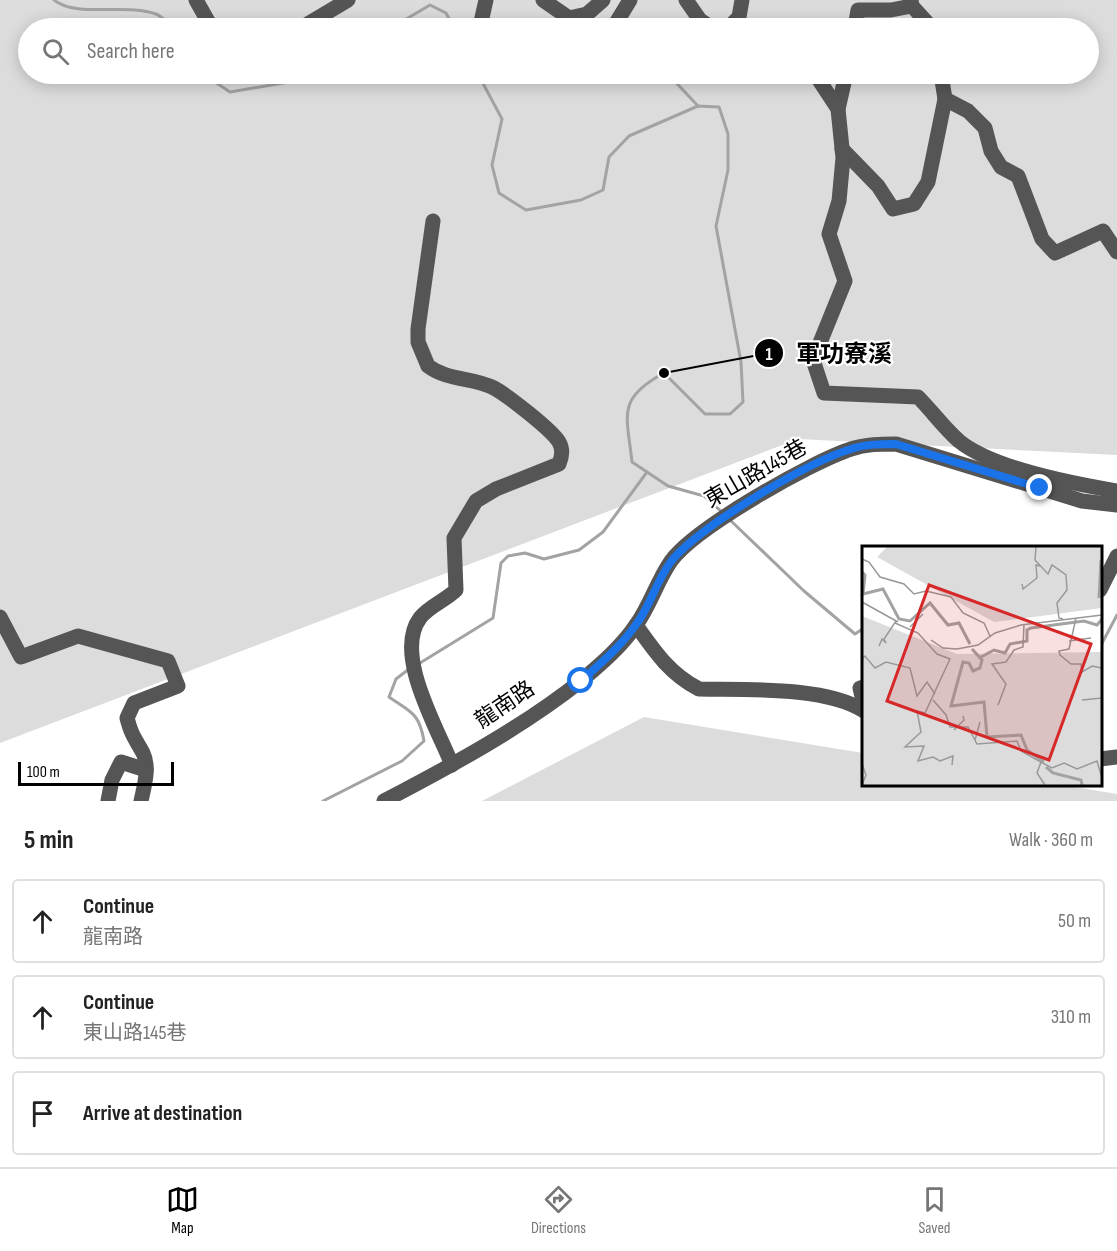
<!DOCTYPE html>
<html lang="en">
<head>
<meta charset="utf-8">
<style>
	body { margin:0; font-family:"Sofia Sans Condensed","Noto Sans TC",sans-serif; background:#f6f6f6; color:#222 }
	.scale { position:absolute; left:18px; bottom:15px; width:156px; box-sizing:border-box; padding-left:6px; border:3px solid #000; border-top:0; font-size:16px; line-height:21px; white-space:nowrap; color:#000; -webkit-text-stroke:4px #fff; paint-order:stroke }
	.stop { position:absolute; width:18px; height:18px; margin:-14px; border:4px solid #1a73e8; border-radius:50%; background:#fff }
	.stop.end { background:#1a73e8; border-color:#fff; box-shadow:0 2px 6px #0008 }
	.list { margin:0; padding:0; list-style:none }
	h2 { display:flex; justify-content:space-between; align-items:center; height:78px; margin:0; padding:0 24px; font-size:26px }
	h2 small { font-size:20px; font-weight:400; color:#767676 }
	.list li { display:grid; grid-template-columns:39px 1fr auto; gap:18px; align-items:center; box-sizing:border-box; height:84px; margin:0 12px 12px; padding:0 12px; border:2px solid #e0e0e0; border-radius:6px }
	.list b { display:block; font-size:22px; white-space:nowrap }
	.list p { margin:0; font-size:20px; white-space:nowrap; color:#767676 }
	.list em { font-size:20px; font-style:normal; color:#767676 }
	.icon { flex:none; width:33px; height:33px; fill:none; stroke:currentColor; stroke-width:2; stroke-linecap:round; stroke-linejoin:round }
	.map { position:relative; flex:none; width:1117px; height:801px; overflow:hidden }
	.search { position:absolute; background:#fff; box-shadow:0 3px 15px #0003; left:18px; right:18px; top:18px; height:66px; display:flex; align-items:center; gap:15px; box-sizing:border-box; padding:0 21px; border-radius:33px; color:#767676; font-size:22px }
	.sheet { height:366px; background:#fff }
	nav { display:flex; justify-content:space-around; align-items:center; box-sizing:border-box; height:84px; border-top:2px solid #e0e0e0; background:#fff; font-size:16px; color:#767676 }
	nav a { display:grid; justify-items:center; gap:3px }
	nav .on { color:#000 }
	.map>svg:first-child { display:block }
	.green { fill:#dcdcdc; fill-rule:evenodd }
	.lines { fill:none; stroke-linecap:round; stroke-linejoin:round }
	.stream { stroke:#a3a3a3; stroke-width:3 }
	.minor { stroke:#555; stroke-width:15 }
	.route { stroke:#1a73e8; stroke-width:8 }
	.labels { text-anchor:middle; dominant-baseline:central; stroke-width:4.5; stroke-linejoin:round; paint-order:stroke }
	.street-label { font-size:22px; fill:#000; stroke:#fff }
	.inset-river { fill:none; stroke:#a3a3a3; stroke-width:3 }
	.inset-road { fill:none; stroke:#999; stroke-width:1.5 }
	.view { fill:#d62828; fill-opacity:0.15; stroke:#d62828; stroke-width:3 }
	.inset-edge { fill:none; stroke:#000; stroke-width:3 }
	.leader { fill:none; stroke:#000; stroke-width:2 }
	.callout-dot { fill:#000; stroke:#fff; stroke-width:2 }
	.mark-label { font-size:18px; text-anchor:middle; font-weight:bold; fill:#fff }
	.callout-label { font-size:24px; text-anchor:middle; font-weight:bold; fill:#000; stroke:#fff; stroke-width:4.5; stroke-linejoin:round; paint-order:stroke }
</style>
</head>
<body>
<div class="map">
<svg width="1117" height="801" viewBox="0 0 1117 801">
	<rect width="100%" height="100%" fill="#fff"/>
	<g class="green">
		<path d="M0 0H1117V455L798 439 0 743ZM28 28H1088V74H28Z"/>
		<polygon points="644,717 863,753 864,784 1057,784 1117,794 1117,801 482,801"/>
	</g>
	<g class="lines">
		<g class="stream">
			<path d="M54 0C76 18 127 3 156 14 163 17 169 24 175 28"/>
			<polyline points="391,28 430,5 446,13 454,28"/>
			<polyline points="203,74 230,92 295,81 312,74"/>
			<path d="M478 74 502 119 492 165 499 193 526 210 581 200 603 190 609 157 629 136 698 106 719 107 728 134V170L716 226 741 362 743 402 730 414H705L664 373C616 399 627 415 632 462L668 486 704 496 723 513"/>
			<polyline points="668,74 698,106"/>
			<polyline points="730,520 804,591 855,634 864,628"/>
			<polyline points="1100,647 1117,615"/>
			<polyline points="420,663 493,618 501,563 508,556 525,553 544,559 579,550 603,532 647,472"/>
			<path d="M323 801 402 761 424 741C419 712 410 712 389 697L396 679 409 669"/>
		</g>
		<g class="minor">
			<polyline points="196,0 209,23 215,28"/>
			<polyline points="543,0 569,18 587,14 603,0"/>
			<polyline points="686,0 700,20 712,28"/>
			<polyline points="912,6 932,28"/>
			<polyline points="301,28 348,0"/>
			<polyline points="483,28 481,22 486,0"/>
			<polyline points="613,28 630,0"/>
			<polyline points="728,28 739,17 742,0"/>
			<polyline points="855,28 858,10 891,10 912,6 911,0"/>
			<polyline points="500,74 501,76"/>
			<polyline points="621,74 622,75"/>
			<polyline points="815,74 838,109"/>
			<path d="M846 74 838 109 843 158 839 201 829 234 845 281 813 360 824 393 918 397C932 411 944 428 959 441 992 468 1075 484 1117 491"/>
			<polyline points="941,74 945,99"/>
			<polyline points="842,149 878,186 893,209 914,204 928,182 945,99 968,111 985,128 991,151 1001,167 1018,176 1042,239 1055,253 1103,231 1117,252"/>
			<path d="M433 221 418 329V342L428 366C448 381 473 377 494 388 507 395 552 430 559 442 563 449 562 457 559 464L496 489 476 501 454 538 456 590C446 600 428 607 420 618 393 654 438 729 452 765"/>
			<polyline points="1100,590 1117,556"/>
			<path d="M0 617 21 657 78 636 168 661 178 686 134 703 127 718C132 737 135 738 143 753 150 767 144 787 141 801"/>
			<path d="M636 625C655 652 670 674 699 689 744 690 826 686 864 711"/>
			<polyline points="864,687 860,688 864,705"/>
			<polyline points="1100,759 1117,757"/>
			<polyline points="108,801 112,780 121,762 146,770"/>
			<path d="M384 801C451 766 523 727 582 680 601 664 622 646 636 625 650 606 657 581 671 561 695 528 811 462 851 449 866 444 881 444 896 444L1082 501 1117 505"/>
		</g>
	</g>
	<g class="lines">
		<path class="route" d="M581 681C600 664 620 647 635 626 651 606 657 578 673 559 704 524 806 463 851 449 865 444 881 444 896 444L1040 488"/>
	</g>
	<g class="labels">
		<g class="street-label">
			<text transform="translate(756 474) rotate(-30)">東山路145巷</text>
			<text transform="translate(505 705) rotate(-34)">龍南路</text>
		</g>
	</g>
	<g transform="translate(862 546)">
		<rect width="240" height="240" fill="#fff"/>
		<path d="M25 1H240V62L132 76 15 11ZM0 70 95 108 240 106V239H0Z" fill="#dcdcdc"/>
		<path class="inset-river" d="M0 26 3 29 1 48 21 43 37 73 48 75 68 57 86 79 97 77 108 98M237 52 239 14M110 103 120 114 118 122 111 125 107 117 101 116 89 160 122 156 125 191 159 189 165 204 182 216M119 111 132 104 143 107 148 98 165 95V84L169 82 222 75 235 79 240 73M184 221 191 227 219 234 220 239"/>
		<path class="inset-road" d="M174 1 173 14 186 28 190 19 204 29 205 44 195 57 197 72 201 73M0 13 7 16 18 31 42 38 52 48 64 45 89 51 101 67 122 77 128 90M160 38 161 43 175 32 174 19 178 20M0 56 36 76M214 72 207 103 197 105 198 109 209 118H219L220 126 230 120 240 122M33 77 56 87 75 108 88 113 63 167 55 165 59 186 43 201 62 200 56 215 71 211 78 215 91 210 90 219M48 81 61 68M69 94 81 102 95 103 116 99 133 87 159 79 240 69M207 95 229 92M17 100 20 93 24 97 22 93 34 75M0 113 3 110 13 122 24 116 48 122 55 150 65 136 73 148M71 154 84 169 88 181H106L115 198 155 195 159 205 179 216 175 227 183 239M220 154 240 152M136 159 144 138 130 118 144 116 152 104 161 101 162 79M92 184 102 174 101 170M113 194 118 176M179 216 190 222 202 217 215 223 235 215 240 232M0 218 4 229 0 239"/>
		<path class="view" d="M67 39 229 98 187 214 25 155Z"/>
		<rect width="240" height="240" class="inset-edge"/>
	</g>
	<path class="leader" d="M664 373L769 353"/>
	<g class="callout-dot">
		<circle cx="664" cy="373" r="6"/>
		<circle cx="769" cy="353" r="15"/>
	</g>
	<g class="mark-label">
		<text x="769" y="360">1</text>
	</g>
	<g class="callout-label">
		<text x="844" y="362">軍功寮溪</text>
	</g>
</svg>
<div class="scale">100 m</div>
<div class="stop" style="left:581px;top:681px"></div>
<div class="stop end" style="left:1040px;top:488px"></div>
<div class="search"><svg class="icon" aria-label="search" viewBox="0 0 24 24"><circle cx="10" cy="10" r="6"/><path d="M15 15l6 6"/></svg>Search here</div>
</div>
<section class="sheet">
<h2>5 min<small>Walk · 360 m</small></h2>
<ul class="list">
<li><svg class="icon" aria-label="ahead" viewBox="0 0 24 24"><path d="M12 20V5M6 11l6-6 6 6"/></svg><div><b>Continue</b><p>龍南路</p></div><em>50 m</em></li>
<li><svg class="icon" aria-label="ahead" viewBox="0 0 24 24"><path d="M12 20V5M6 11l6-6 6 6"/></svg><div><b>Continue</b><p>東山路145巷</p></div><em>310 m</em></li>
<li><svg class="icon" aria-label="arrive" viewBox="0 0 24 24"><path d="M6 21V4h12l-3 4 3 4H6"/></svg><div><b>Arrive at destination</b></div></li>
</ul>
</section>
<nav>
<a class="on"><svg class="icon" aria-label="map" viewBox="0 0 24 24"><path d="M3 6l6-2 6 2 6-2v14l-6 2-6-2-6 2zM9 4v14M15 6v14"/></svg>Map</a>
<a><svg class="icon" aria-label="directions" viewBox="0 0 24 24"><path d="M12 3l9 9-9 9-9-9zM9 14v-3h6M13 9l2 2-2 2"/></svg>Directions</a>
<a><svg class="icon" aria-label="saved" viewBox="0 0 24 24"><path d="M7 4h10v16l-5-4-5 4z"/></svg>Saved</a>
</nav>
</body>
</html>
